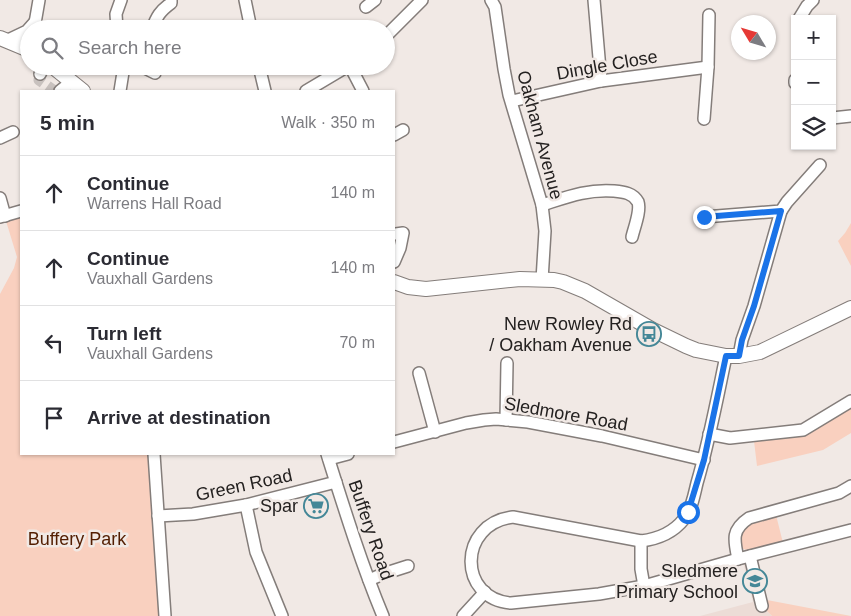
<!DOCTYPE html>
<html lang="en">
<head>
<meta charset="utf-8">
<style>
	body { margin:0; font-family:Helvetica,sans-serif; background:#f7f7f7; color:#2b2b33 }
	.controls { position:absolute; right:15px; top:15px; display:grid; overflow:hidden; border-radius:0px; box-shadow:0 1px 4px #0004 }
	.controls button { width:45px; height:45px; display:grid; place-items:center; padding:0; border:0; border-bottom:1px solid #e1e1e2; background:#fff; color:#2b2b33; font:25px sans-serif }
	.compass { position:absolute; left:731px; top:15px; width:45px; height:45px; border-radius:50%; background:#fff; box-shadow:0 1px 4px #0004; rotate:308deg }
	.stop { position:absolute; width:15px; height:15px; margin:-11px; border:4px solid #1a73e8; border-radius:50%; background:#fff }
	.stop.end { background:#1a73e8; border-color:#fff; box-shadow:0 1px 5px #0008 }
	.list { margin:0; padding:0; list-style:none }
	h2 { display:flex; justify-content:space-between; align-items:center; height:65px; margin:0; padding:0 20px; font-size:21px }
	h2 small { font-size:16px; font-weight:400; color:#7c7c81 }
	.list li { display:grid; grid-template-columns:32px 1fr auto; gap:15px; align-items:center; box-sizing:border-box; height:75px; padding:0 20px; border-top:1px solid #e1e1e2 }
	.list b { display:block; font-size:19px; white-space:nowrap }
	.list p { margin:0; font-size:16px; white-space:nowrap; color:#7c7c81 }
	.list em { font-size:16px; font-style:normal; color:#7c7c81 }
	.icon { flex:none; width:28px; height:28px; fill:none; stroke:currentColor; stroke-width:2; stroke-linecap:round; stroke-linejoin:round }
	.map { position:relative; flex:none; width:851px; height:616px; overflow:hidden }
	.search { position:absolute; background:#fff; box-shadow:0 1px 4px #0004; left:20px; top:20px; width:375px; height:55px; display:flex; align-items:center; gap:12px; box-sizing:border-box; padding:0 18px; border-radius:28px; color:#7c7c81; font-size:19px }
	.panel { position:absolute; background:#fff; box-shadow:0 1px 4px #0004; left:20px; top:90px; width:375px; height:365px; border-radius:0px }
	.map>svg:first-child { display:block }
	.built { fill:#ecdcd6 }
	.green { fill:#f9d0bf }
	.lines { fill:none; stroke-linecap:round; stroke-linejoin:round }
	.minor-tunnel { stroke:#c8c1be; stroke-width:11; stroke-dasharray:11 5.5; stroke-linecap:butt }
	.minor-casing { stroke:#847d7a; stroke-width:14 }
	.major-casing { stroke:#847d7a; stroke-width:16 }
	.minor { stroke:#fff; stroke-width:11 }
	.major { stroke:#fff; stroke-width:14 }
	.route { stroke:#1a73e8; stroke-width:6 }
	.labels { text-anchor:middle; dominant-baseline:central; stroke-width:5; stroke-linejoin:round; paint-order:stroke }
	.street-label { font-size:18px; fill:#242120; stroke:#f1e9e5 }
	.poi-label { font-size:18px; fill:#242120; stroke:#f1e9e5; text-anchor:end }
	.park-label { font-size:18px; fill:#531e02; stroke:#f1e9e5 }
</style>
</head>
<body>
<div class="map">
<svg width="851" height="616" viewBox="0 0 851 616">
	<rect width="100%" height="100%" fill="#f1e9e5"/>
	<polygon class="built" points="757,558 767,600 764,608 772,616 700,616 753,602 743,562"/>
	<g class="green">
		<polygon points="21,216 21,454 149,454 160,616 0,616 0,294 14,268 17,257 6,221"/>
		<polygon points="851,223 851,266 838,241 845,233"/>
		<polygon points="851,406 851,433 823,450 757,466 754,441 792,437"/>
		<path d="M776 515 783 543 750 551 740 548C740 545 739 540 740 536 742 521 764 518 776 515Z"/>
		<polygon points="767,600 851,616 772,616 764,608"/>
	</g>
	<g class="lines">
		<polyline class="minor-tunnel" points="40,74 39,80 53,90"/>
		<defs>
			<g id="minor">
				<polyline points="245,0 251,29"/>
				<polyline points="491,0 495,7 504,69 509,95 542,205 545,231 542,280"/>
				<polyline points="594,0 601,81"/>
				<polyline points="366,7 375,0"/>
				<polyline points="799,19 807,6 813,0"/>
				<polyline points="34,29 39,0"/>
				<polyline points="117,29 116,14 121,0"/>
				<path d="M152 29C157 16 160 11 171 3V0"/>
				<polyline points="386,36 422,0"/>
				<polyline points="6,41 27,31 35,22"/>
				<polyline points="141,66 155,73"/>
				<polyline points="259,66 265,91"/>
				<polyline points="350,66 363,91"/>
				<polyline points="40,74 44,66"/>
				<polyline points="795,80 795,83"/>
				<polyline points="60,91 71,82"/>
				<polyline points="120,91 124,66"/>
				<polyline points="306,91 348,66"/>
				<polyline points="512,101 601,81 708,67"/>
				<polyline points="832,118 851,116"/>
				<polyline points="704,119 708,67 709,15"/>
				<polyline points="394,135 403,130"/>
				<polyline points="0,138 13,132"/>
				<polyline points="0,198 5,216"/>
				<path d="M542 205C567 197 587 189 614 191 624 192 633 193 638 202 641 211 634 228 632 237"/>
				<polyline points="0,217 21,211"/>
				<polyline points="704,217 781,211 787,202 820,165"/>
				<polyline points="394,262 400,248 403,233 396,234"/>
				<path d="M726 356C717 399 709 442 697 483 694 495 692 509 684 519 673 533 658 539 641 541L513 517C457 524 458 599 511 603L599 594 644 586 738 559 851 530"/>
				<polyline points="739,356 742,340 754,306 781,211"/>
				<polyline points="419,373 435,432"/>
				<polyline points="506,420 507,363"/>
				<polyline points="709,434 730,438 803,430 851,401"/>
				<polyline points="394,442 466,423 484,420 496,419 528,422 602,436 704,460"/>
				<polyline points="154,454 165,616"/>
				<path d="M327 454C344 508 361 563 383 616"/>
				<polyline points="329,459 348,454"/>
				<polyline points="246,505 256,552 282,616"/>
				<polyline points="158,516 193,514 246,505 336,482"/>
				<polyline points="641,541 641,569 644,586"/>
				<polyline points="750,556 762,606"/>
				<path d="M738 559C734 540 731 530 749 518L839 493 851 486"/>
				<polyline points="369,580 383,574 408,566"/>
				<polyline points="463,616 485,592"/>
			</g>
			<g id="major">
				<polyline points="0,38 29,50"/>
				<polyline points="52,66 83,91"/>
				<polyline points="394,282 408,287 426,289 520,279 554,280 563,282 585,291 653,330 686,346 696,350 726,356 739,356 760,352 851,308"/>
			</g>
		</defs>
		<use href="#minor" class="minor-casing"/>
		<use href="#major" class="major-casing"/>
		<use href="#minor" class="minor"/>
		<use href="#major" class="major"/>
	</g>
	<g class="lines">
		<polyline class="route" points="688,512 704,460 726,356 739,356 742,340 754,306 781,211 704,217"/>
	</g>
	<defs>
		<symbol id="bus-ring" viewBox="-11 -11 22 22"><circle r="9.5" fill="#f1e9e5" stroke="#448797" stroke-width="1.5"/><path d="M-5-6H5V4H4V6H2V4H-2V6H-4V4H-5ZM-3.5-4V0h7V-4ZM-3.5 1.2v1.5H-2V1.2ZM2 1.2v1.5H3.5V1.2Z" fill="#448797"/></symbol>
		<symbol id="supermarket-ring" viewBox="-11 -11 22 22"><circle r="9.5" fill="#f1e9e5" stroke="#448797" stroke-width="1.5"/><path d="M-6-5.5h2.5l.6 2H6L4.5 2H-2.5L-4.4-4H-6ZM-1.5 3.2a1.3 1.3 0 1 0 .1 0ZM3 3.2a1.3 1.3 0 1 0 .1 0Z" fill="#448797"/></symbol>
		<symbol id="school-ring" viewBox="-11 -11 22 22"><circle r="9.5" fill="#f1e9e5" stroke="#448797" stroke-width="1.5"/><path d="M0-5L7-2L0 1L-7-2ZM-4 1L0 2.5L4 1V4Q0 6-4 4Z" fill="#448797"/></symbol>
	</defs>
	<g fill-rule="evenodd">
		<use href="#bus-ring" x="635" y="320" width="28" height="28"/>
		<use href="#supermarket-ring" x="302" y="492" width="28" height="28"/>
		<use href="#school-ring" x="741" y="567" width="28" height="28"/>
	</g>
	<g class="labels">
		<g class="street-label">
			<text transform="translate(607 65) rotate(-10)">Dingle Close</text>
			<text transform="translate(540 135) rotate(75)">Oakham Avenue</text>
			<text transform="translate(566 414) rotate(10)">Sledmore Road</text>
			<text transform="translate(244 485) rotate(-12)">Green Road</text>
			<text transform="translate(371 530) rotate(71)">Buffery Road</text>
		</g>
		<g class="poi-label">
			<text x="632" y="324">New Rowley Rd<tspan x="632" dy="21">/ Oakham Avenue</tspan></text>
			<text x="298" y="506">Spar</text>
			<text x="738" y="571">Sledmere<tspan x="738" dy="21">Primary School</tspan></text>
		</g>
		<g class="park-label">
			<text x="77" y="539">Buffery Park</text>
		</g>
	</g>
</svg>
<div class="controls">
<button>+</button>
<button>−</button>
<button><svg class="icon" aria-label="layers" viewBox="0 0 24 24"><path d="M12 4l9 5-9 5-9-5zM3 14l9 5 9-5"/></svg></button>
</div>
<svg class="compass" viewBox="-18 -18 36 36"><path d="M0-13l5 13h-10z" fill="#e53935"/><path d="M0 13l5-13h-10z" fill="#7c7c81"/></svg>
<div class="stop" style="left:688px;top:512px"></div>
<div class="stop end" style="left:704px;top:217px"></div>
<div class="search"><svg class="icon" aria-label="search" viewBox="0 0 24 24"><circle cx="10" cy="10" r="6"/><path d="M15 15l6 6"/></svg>Search here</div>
<section class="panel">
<h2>5 min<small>Walk · 350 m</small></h2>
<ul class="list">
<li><svg class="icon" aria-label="ahead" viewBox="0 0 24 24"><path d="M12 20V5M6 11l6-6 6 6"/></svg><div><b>Continue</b><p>Warrens Hall Road</p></div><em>140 m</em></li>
<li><svg class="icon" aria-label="ahead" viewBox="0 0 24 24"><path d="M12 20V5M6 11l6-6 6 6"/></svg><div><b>Continue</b><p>Vauxhall Gardens</p></div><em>140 m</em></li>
<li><svg class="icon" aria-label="left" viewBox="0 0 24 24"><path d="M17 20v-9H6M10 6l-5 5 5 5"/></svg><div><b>Turn left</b><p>Vauxhall Gardens</p></div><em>70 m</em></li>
<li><svg class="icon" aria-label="arrive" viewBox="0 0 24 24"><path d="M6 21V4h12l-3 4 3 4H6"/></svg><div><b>Arrive at destination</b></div></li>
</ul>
</section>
</div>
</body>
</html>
